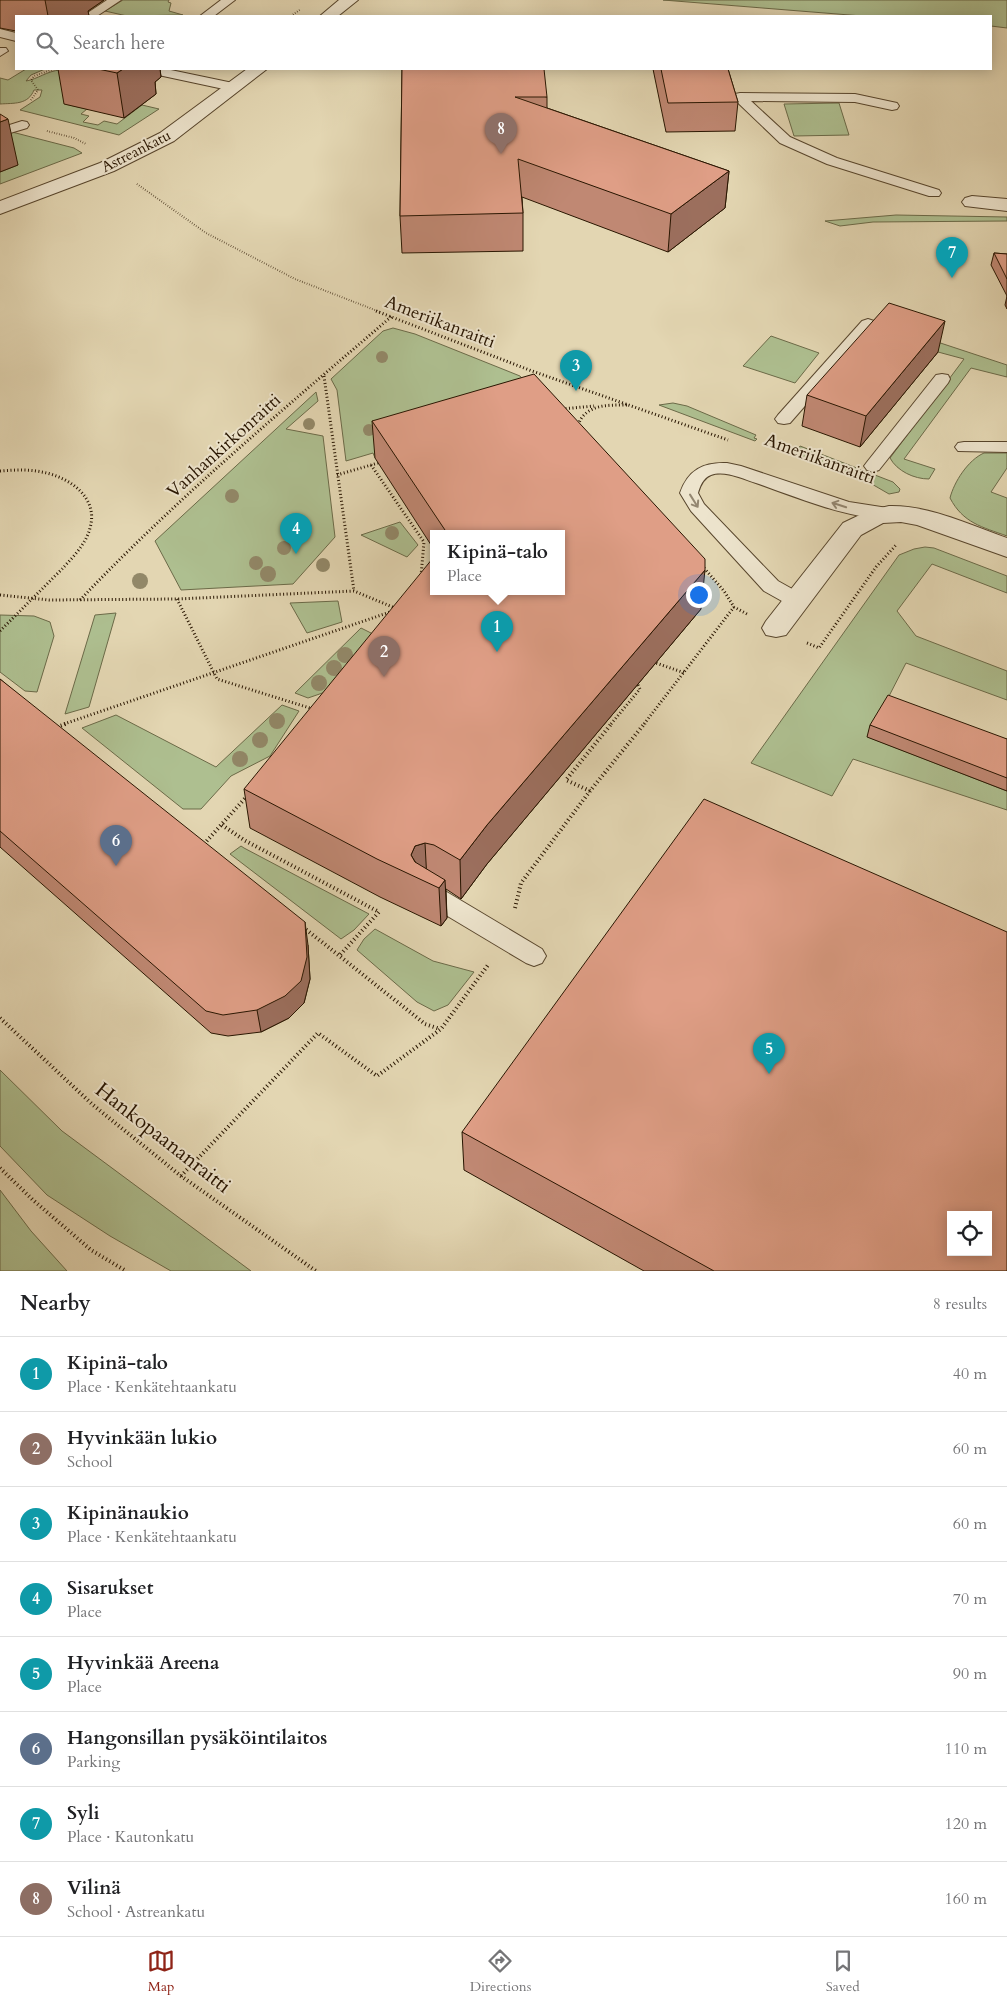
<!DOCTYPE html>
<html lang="en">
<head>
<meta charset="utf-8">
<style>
	body { margin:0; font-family:Cardo,serif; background:#f6f6f6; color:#202124 }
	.controls { position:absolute; right:15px; bottom:15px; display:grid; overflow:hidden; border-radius:0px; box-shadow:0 2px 12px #0003 }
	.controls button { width:45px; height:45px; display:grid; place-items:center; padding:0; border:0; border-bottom:1px solid #e0e0e0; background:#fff; color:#202124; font:25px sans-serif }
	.you { position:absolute; left:698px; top:594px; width:18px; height:18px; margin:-12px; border:4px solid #fff; border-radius:50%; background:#1a73e8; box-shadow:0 0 0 8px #1a73e833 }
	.badge { display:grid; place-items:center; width:32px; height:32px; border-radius:50%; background:#8f2418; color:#fff; font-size:16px; font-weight:700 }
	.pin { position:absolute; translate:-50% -41px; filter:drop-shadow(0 1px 2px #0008) }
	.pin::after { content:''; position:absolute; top:26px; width:18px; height:15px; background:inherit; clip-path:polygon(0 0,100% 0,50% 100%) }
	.popup { position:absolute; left:430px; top:530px; width:135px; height:65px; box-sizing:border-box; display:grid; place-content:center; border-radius:0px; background:#fff; filter:drop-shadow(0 1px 4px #0005); font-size:16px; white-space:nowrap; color:#757577 }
	.popup b { font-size:19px; color:#202124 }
	.popup::after { content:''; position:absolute; left:50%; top:100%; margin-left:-10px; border:10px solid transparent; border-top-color:#fff }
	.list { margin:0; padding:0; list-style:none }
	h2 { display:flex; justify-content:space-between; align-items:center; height:65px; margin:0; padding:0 20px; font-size:21px }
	h2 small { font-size:16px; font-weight:400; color:#757577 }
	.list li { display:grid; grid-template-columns:32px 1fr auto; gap:15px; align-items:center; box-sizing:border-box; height:75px; padding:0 20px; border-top:1px solid #e0e0e0 }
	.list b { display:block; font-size:19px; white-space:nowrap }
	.list p { margin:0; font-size:16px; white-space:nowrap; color:#757577 }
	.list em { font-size:16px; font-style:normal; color:#757577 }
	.icon { flex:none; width:28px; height:28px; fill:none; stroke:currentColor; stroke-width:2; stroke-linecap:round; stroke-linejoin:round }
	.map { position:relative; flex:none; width:1007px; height:1271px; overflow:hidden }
	.search { position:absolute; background:#fff; box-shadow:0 2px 12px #0003; left:15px; right:15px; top:15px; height:55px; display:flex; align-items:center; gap:12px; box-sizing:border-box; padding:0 18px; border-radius:0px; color:#757577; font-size:19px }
	.sheet { height:665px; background:#fff }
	nav { display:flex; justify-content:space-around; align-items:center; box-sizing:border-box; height:70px; border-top:1px solid #e0e0e0; background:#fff; font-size:14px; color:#757577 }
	nav a { display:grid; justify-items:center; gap:2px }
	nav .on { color:#8f2418 }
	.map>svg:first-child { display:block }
	.green { fill:#aebf90; stroke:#6b6a48 }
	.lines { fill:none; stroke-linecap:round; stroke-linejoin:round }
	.service-casing { stroke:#57452c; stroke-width:2 }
	.minor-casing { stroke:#57452c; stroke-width:2 }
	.path-far2 { stroke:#281500; stroke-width:2; stroke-dasharray:0.5 2; stroke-linecap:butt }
	.path-far1 { stroke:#281500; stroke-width:3; stroke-dasharray:1 2.5; stroke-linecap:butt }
	.path { stroke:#281500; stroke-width:4; stroke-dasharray:1 3; stroke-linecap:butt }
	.service { fill:#ede4cd; fill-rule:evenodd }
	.minor { fill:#ede4cd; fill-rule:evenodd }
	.path-bridge { stroke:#281500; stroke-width:3; stroke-dasharray:1 2.5; stroke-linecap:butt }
	.tree { fill:#928868 }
	.wall { fill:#c08873; stroke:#281500 }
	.shaded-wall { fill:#9c6f5e; stroke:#281500 }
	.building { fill:#df9e86; stroke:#281500; fill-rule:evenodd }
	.oneway { stroke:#948771 }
	.labels { text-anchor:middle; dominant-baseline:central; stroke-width:4; stroke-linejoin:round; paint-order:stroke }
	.far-street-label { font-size:15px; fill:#281500; stroke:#ede4cd }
	.street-label { font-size:18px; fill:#281500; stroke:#ede4cd }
	.near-street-label { font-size:21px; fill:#281500; stroke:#ede4cd }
</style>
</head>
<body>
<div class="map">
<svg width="1007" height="1271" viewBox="0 0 1007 1271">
	<rect width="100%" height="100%" fill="#e3d6b2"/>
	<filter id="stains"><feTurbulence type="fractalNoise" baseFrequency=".004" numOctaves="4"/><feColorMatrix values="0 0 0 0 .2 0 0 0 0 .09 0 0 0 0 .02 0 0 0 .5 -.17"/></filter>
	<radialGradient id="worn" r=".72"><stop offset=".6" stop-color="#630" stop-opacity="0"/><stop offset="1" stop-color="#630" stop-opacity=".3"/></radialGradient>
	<g class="green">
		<polygon points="123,0 169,0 168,2 171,3 169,11 183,15 127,16 105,11"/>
		<polygon points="663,0 1007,0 1007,28 991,26 991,16 862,16"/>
		<path d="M26 69H45L31 75 26 81C38 79 47 71 60 70L65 104 87 109 81 114 89 116 83 122 98 125 104 121 117 124 142 105 159 109 119 135 20 110 40 97 42 90H34C28 105 14 103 0 104V78L8 80Z"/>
		<polygon points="839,103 849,135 794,136 784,104"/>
		<polygon points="12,132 74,148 82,153 0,184 0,172 18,165 0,137"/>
		<polygon points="896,215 1007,217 1007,221 873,222 840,226 825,221"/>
		<path d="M889 326 1007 365V377L971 368 904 459 935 469 929 479C914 479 897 471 890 458L964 359 938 352Z"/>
		<polygon points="393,328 415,334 520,376 547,407 375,458 373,453 346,461 337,390 331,379 383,331"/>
		<polygon points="771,336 819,353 795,383 743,366"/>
		<polygon points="316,392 318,401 286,429 323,436 335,537 293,584 181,590 155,541"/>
		<polygon points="673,403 687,406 756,435 754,438 757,439 755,441 659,405"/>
		<polygon points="800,446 893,482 900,489 899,492 889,494 870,483 794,455"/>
		<path d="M984 453H1007V468L991 492 1007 498V536C982 527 963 523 950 498 954 482 968 460 984 453Z"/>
		<polygon points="400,522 418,545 407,557 361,535"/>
		<polygon points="925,547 934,548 1007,576 1007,593 932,564 897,611 916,636 1007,671 1007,700 906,663 868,737 1007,791 1007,810 853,759 832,796 751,763 899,555 914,549"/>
		<polygon points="338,601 342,622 307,633 290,603"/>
		<polygon points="116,613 89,707 65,714 95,615"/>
		<polygon points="0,615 34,616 50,622 54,636 37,692 25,691 0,672"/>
		<polygon points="361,628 373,634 337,688 308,698 295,693"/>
		<polygon points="282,705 299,711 270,756 231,776 201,809 183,809 82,728 116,715 216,767"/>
		<polygon points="241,846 244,848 369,914 354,930 341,939 230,854"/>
		<polygon points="375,929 433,961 474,972 448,1005 434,1011 417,1002 357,950 364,939"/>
		<polygon points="0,1070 62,1131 251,1271 171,1271 110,1236 47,1195 0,1146"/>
		<polygon points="0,1190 31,1231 67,1271 0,1271"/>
	</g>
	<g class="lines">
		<defs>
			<g id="service">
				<polygon points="107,0 121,0 97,16 83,16"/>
				<polygon points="221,0 235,0 214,16 200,16"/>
				<polygon points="0,29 16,33 16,41 0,37"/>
				<polygon points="0,48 6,48 8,51 0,56"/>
				<polygon points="143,69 166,69 233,83 240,87 233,91 149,73 144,72"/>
				<polygon points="740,93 855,94 897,103 899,106 897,109 892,110 855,102 751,101 790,137 837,158 939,190 941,193 939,196 929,196 827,164 780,143 735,100 733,97 735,94"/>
				<polygon points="22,121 27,122 29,125 27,128 0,136 0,128"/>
				<polygon points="868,319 874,321 876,324 874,327 790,423 784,424 778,423 775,419 778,415 862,321"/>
				<polygon points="942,374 948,375 950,379 948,383 879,470 873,472 867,470 864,466 867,462 936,375"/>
				<polygon points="964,442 1007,442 1007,452 958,451 955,447 958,443"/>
				<path d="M727 463 741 466 849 502 894 509 896 513 894 517C862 525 788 494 756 483 743 479 725 470 711 475 703 478 700 486 698 493L704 504 778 581 803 595 806 600 803 605 796 607 789 605 764 591 691 511 680 493C688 470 703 462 727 463Z"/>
				<polygon points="427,883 435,885 542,949 546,956 542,963 534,966 526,963 419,899 415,892 419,885"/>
			</g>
			<g id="minor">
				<polygon points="339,0 358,0 338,16 320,16"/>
				<polygon points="247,69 267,69 174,141 114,171 0,214 0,201 100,163 160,133"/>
				<polygon points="972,196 1007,199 1007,211 965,206 962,202 965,198"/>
				<path d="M889 506C929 505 970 525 1007 538V557L917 525 901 522 883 523 861 535 786 635 776 637 766 635 762 628 766 621 843 523 868 511Z"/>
			</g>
		</defs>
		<use href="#service" class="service-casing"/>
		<use href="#minor" class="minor-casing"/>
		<g class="path-far2">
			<polyline points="291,16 301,9"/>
			<polyline points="31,100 38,90 31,80 34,76 54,69"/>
			<polyline points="47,131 74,138 86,144"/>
			<polyline points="137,184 206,233 295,279 380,312"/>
		</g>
		<g class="path-far1">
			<polyline points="376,311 532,371 728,440"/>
			<polyline points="324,376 354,591"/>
			<polyline points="562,409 594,406"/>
			<path d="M578 425C586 404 607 405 627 405"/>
			<polyline points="371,465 424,542 421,576"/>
			<path d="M0 471C14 470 28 469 42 472 69 477 99 497 90 528 86 544 73 557 62 569"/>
			<polyline points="337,475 378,463"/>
			<polyline points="704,568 724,591 734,607 747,614"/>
			<polyline points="0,595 49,600 177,599 354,591 395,608"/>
			<polyline points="177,599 217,679 313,709"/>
			<path d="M80 600C177 498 285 408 392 316"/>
			<polyline points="807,643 819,648 876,567 897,544"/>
			<polyline points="653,662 685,673"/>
			<polyline points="64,724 393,611"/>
			<polyline points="611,724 640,689 636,681"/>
			<polyline points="644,724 734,607"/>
		</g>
		<g class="path">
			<polyline points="57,727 68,723"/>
			<polyline points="590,791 566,780 612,723"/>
			<polyline points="222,825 244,840 379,912 339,956"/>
			<polyline points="204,844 248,795"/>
			<polyline points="515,908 521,883 590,791 645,723"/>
			<polyline points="303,927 425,1024 440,1029"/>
			<polyline points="0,1018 93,1105 181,1176 316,1271"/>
			<polyline points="0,1168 33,1200 91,1250 126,1271"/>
			<polyline points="181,1176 318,1033 377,1076 441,1029 488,965"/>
		</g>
		<use href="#service" class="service"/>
		<use href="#minor" class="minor"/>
		<polyline class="path-bridge" points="0,631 62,569"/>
	</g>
	<g class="tree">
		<circle cx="382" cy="357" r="6"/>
		<circle cx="309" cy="424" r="6"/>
		<circle cx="369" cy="430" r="6"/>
		<circle cx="232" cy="496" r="7"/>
		<circle cx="392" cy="533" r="7"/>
		<circle cx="284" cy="548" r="7"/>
		<circle cx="256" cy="563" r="7"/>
		<circle cx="323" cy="565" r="7"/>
		<circle cx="268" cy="574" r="8"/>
		<circle cx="140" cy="581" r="8"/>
		<circle cx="345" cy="655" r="8"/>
		<circle cx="334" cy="668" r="8"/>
		<circle cx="319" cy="683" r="8"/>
		<circle cx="277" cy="721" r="8"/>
		<circle cx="260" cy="740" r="8"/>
		<circle cx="240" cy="759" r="8"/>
	</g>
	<g class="wall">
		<polygon points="0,0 104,0 88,11 89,16 16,16 16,31 0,28"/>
		<polygon points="58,69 160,69 161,77 155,82 156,94 124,118 64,104"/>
		<polygon points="402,69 547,97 547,108 729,171 725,208 668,252 522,197 523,213 523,251 402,253 400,216"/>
		<polygon points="653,69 728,69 738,102 735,131 666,132"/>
		<polygon points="994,253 1007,254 1007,309 1005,305 1007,296 991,265"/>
		<polygon points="938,352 860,447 802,426 807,395"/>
		<polygon points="372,421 701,609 487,864 461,899 446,889 447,918 441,926 380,897 250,828 244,789 561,533 433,533 433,548 375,458"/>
		<polygon points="0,679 308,945 310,979 304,1003 289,1018 261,1032 228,1036 211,1033 0,847"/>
		<polygon points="870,725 1007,739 1007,791 867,737"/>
		<polygon points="462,1132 1007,1271 644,1271 464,1170"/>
	</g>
	<g class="shaded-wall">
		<polygon points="45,0 104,0 88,11 89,16 48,16"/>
		<polygon points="123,69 160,69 161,77 155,82 156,94 124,118 117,73"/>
		<polygon points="8,119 18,165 0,172 0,122"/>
		<polygon points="729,171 725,208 668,252 671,214"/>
		<polygon points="945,321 938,352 860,447 866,416"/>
		<polygon points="705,570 701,609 487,864 461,899 460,860 487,825"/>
		<polygon points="425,843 427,881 411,855 415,846"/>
		<polygon points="445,880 447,918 441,926 439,888"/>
		<polygon points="305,922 308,945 310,979 304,1003 289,1018 261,1032 257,1010"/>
	</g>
	<g class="building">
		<polygon points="98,69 123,69 117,73"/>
		<polygon points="402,69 544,69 547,97 515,97 729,171 671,214 518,159 523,213 400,216"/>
		<polygon points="661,69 728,69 738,102 668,103"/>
		<polygon points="0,114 8,119 0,122"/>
		<polygon points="994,253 1007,254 1007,279"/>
		<polygon points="889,303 945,321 866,416 807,395"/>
		<polygon points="534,374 705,559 705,570 487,825 460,860 434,845 425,843 415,846 411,855 415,862 445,880 439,888 377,859 244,789 433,558 433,591 561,591 561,533 447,533 372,421"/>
		<polygon points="0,679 305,922 307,957 301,981 285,996 257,1010 223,1015 206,1011 0,831"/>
		<polygon points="888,695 1007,739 1007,778 870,725"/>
		<path d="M704 799 1007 932V1271H714L462 1132ZM951 1215H988V1252H951Z"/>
	</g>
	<defs><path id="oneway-shaft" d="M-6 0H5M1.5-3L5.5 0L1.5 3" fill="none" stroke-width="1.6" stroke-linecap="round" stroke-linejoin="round" transform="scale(1.25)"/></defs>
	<g class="oneway">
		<use href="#oneway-shaft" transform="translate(694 501) rotate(58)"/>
		<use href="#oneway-shaft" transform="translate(839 505) rotate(-162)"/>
	</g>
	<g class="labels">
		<g class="far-street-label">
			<text transform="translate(136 151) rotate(-27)">Astreankatu</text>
		</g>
		<g class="street-label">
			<text transform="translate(440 322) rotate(21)">Ameriikanraitti</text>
			<text transform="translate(224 446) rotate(-42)">Vanhankirkonraitti</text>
			<text transform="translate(820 459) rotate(20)">Ameriikanraitti</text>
		</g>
		<g class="near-street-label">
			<text transform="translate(163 1138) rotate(38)">Hankopaananraitti</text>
		</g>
	</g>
	<rect width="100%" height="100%" filter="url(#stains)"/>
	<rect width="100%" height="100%" fill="url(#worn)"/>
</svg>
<div class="controls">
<button><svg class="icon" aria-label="locate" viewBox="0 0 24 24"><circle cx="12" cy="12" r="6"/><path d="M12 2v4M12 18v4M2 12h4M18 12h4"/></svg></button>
</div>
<div class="you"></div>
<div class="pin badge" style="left:497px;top:652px;background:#0f9aa8">1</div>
<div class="popup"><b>Kipinä-talo</b>Place</div>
<div class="pin badge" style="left:384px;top:677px;background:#8d6e63">2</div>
<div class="pin badge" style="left:576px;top:391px;background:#0f9aa8">3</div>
<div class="pin badge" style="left:296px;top:554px;background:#0f9aa8">4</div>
<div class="pin badge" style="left:769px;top:1074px;background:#0f9aa8">5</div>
<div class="pin badge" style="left:116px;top:866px;background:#5c6f8a">6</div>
<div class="pin badge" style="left:952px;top:278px;background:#0f9aa8">7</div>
<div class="pin badge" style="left:501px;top:154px;background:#8d6e63">8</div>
<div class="search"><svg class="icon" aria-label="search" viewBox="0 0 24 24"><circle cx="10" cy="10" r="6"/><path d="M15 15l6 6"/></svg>Search here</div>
</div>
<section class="sheet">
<h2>Nearby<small>8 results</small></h2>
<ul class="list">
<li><span class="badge" style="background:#0f9aa8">1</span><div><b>Kipinä-talo</b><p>Place · Kenkätehtaankatu</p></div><em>40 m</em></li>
<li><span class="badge" style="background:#8d6e63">2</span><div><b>Hyvinkään lukio</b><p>School</p></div><em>60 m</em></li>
<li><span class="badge" style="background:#0f9aa8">3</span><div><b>Kipinänaukio</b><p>Place · Kenkätehtaankatu</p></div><em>60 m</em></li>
<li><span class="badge" style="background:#0f9aa8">4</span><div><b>Sisarukset</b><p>Place</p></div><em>70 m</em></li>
<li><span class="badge" style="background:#0f9aa8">5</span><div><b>Hyvinkää Areena</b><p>Place</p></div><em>90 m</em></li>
<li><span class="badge" style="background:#5c6f8a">6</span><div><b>Hangonsillan pysäköintilaitos</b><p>Parking</p></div><em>110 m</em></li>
<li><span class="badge" style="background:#0f9aa8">7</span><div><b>Syli</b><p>Place · Kautonkatu</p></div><em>120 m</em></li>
<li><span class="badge" style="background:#8d6e63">8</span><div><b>Vilinä</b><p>School · Astreankatu</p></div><em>160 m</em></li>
</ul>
</section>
<nav>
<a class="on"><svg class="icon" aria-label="map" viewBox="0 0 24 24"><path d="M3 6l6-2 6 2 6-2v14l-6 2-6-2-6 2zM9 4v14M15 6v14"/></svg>Map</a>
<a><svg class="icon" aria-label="directions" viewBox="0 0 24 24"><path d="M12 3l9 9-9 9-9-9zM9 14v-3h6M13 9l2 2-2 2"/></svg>Directions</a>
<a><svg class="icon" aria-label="saved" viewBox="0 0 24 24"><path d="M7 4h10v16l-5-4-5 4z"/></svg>Saved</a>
</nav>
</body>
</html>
